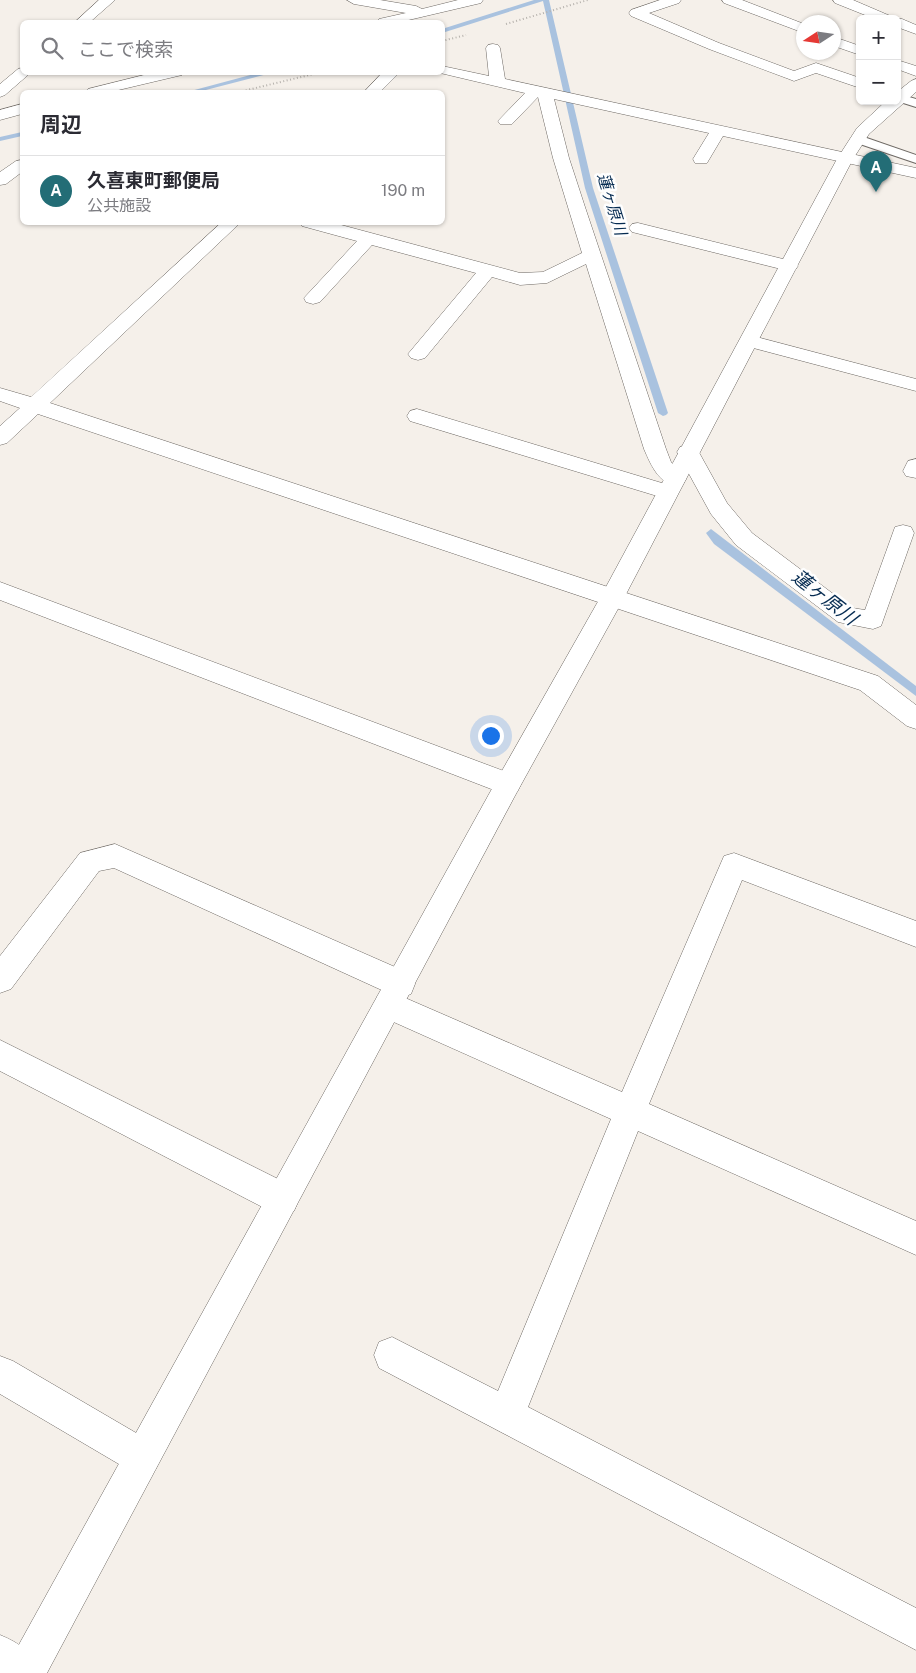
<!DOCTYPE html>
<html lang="ja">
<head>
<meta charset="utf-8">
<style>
	body { margin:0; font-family:"Public Sans","Noto Sans JP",sans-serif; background:#f7f7f7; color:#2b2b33 }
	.controls { position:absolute; right:15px; top:15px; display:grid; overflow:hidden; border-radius:8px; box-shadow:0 1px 4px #0004 }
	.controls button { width:45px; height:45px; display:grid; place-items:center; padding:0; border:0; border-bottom:1px solid #e1e1e2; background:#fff; color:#2b2b33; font:25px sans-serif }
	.compass { position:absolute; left:796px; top:15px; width:45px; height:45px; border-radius:50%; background:#fff; box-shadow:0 1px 4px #0004; rotate:258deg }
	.you { position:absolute; left:490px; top:735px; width:18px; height:18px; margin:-12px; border:4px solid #fff; border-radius:50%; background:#1a73e8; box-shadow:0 0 0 8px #1a73e833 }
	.badge { display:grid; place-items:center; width:32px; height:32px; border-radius:50%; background:#236d76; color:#fff; font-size:16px; font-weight:700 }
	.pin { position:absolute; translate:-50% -41px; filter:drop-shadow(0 1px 2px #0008) }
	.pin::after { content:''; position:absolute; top:26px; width:18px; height:15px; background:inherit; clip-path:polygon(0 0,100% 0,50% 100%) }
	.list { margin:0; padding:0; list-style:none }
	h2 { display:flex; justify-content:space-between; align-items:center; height:65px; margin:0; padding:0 20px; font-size:21px }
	h2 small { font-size:16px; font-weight:400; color:#7c7c81 }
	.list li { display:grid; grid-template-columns:32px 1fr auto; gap:15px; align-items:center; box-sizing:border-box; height:70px; padding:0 20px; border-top:1px solid #e1e1e2 }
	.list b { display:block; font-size:19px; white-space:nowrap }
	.list p { margin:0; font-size:16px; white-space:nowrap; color:#7c7c81 }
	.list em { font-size:16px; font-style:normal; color:#7c7c81 }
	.icon { flex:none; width:28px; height:28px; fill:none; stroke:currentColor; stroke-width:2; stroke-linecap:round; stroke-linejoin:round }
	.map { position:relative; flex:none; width:916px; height:1673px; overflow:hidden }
	.search { position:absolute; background:#fff; box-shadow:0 1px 4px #0004; left:20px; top:20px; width:425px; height:55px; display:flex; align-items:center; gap:12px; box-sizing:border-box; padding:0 18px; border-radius:8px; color:#7c7c81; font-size:19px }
	.panel { position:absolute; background:#fff; box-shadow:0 1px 4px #0004; left:20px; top:90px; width:425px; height:135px; border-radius:8px }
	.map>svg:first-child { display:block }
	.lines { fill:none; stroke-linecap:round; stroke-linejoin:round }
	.stream { fill:#a9c2df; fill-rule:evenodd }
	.service-casing { stroke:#6e6964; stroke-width:2 }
	.minor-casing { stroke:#6e6964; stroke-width:1 }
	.tertiary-casing { stroke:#6e6964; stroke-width:1 }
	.path { stroke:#b6b2ad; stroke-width:2; stroke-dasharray:1 2.5; stroke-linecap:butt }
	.service { fill:#fff; fill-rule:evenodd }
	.minor { fill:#fff; fill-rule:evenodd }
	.tertiary { fill:#fff; fill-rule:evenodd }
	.labels { text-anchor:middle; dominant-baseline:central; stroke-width:5; stroke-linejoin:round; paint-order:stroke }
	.far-water-label { font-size:16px; font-style:italic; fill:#052b51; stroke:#fefefe }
	.water-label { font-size:19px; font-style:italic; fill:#052b51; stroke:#fefefe }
</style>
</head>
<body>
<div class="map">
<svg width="916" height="1673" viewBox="0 0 916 1673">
	<rect width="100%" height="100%" fill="#f5f0ea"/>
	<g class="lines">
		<g class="stream">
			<polygon points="534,0 549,0 593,188 668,413 666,415 663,416 658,413 585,188 543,1 442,33 442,29"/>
			<polygon points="262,72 275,72 198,92 187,92"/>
			<polygon points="22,132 22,136 0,141 0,137"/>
			<polygon points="711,529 916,686 916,696 714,544 706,533"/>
		</g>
		<defs>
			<g id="service">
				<polygon points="899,94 916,99 916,107 897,101 897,95"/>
				<polygon points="858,135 916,155 916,163 854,142 852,139 854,136"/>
			</g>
			<g id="minor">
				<polygon points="99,0 115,0 90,22 75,22"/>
				<polygon points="347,0 380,0 416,6 422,9 458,0 483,0 481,3 400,22 377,22 379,19 406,13 354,4"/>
				<polygon points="660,0 681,0 679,3 649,13 719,43 794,71 816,63 860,78 860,88 816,73 794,81 789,79 709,49 631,16 629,13 631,10"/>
				<polygon points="722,0 742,0 804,24 804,33 724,3"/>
				<polygon points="833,0 853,0 895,18 902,19 916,25 916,34 897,27 897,19 875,19 835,3"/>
				<polygon points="834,37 860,46 860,55 834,46"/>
				<path d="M493 44 498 45 500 48 505 79 916 168V178L723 136 707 163H695L693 159 709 133 554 99 569 158 585 207 666 449 671 462 686 479 683 484C661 490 651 465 644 449L586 264 547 283 520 285 492 277 425 358 418 360 411 358 408 354 476 273 372 245 320 302 313 304 306 302 304 298 357 241 302 226 300 222H330L520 273 543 272 582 253 553 158 538 97 512 124H500L498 121 525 93 436 72H442V66L489 76 486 48 488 45Z"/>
				<polygon points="897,60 916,66 916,76 897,69"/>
				<polygon points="22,68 22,72 30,72 28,75 5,95 0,97 0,84 18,69"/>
				<polygon points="156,72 184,72 182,75 110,92 85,92 88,89"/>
				<polygon points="383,72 400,72 380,92 364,92"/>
				<polygon points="22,104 22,114 0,120 0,110"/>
				<polygon points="22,160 22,172 6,184 0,185 0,172 16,161"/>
				<polygon points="222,222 241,222 50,403 878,676 916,705 916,729 907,726 860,690 38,414 7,443 0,445 0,426 20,408 0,401 0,388 31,397"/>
				<polygon points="638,223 795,262 798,266 795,270 789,271 632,232 629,228 632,224"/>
				<polygon points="749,335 916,379 916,391 742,345 739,341 742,337"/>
				<polygon points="417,409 675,487 678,492 675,497 667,499 410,421 407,416 410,411"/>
				<polygon points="688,445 696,447 727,503 752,533 852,608 865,610 895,527 903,525 911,527 914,533 881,626 873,629 838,622 736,545 711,514 677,452 680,447"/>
				<polygon points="916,459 916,478 906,476 903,471 908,461"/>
				<polygon points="0,582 517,776 521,784 517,792 508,795 499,792 0,600"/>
				<polygon points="115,844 411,974 415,984 411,994 403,997 622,1092 724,856 734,853 916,921 916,947 742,880 649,1104 916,1221 916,1255 638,1131 528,1407 916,1608 916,1650 379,1368 374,1355 379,1342 392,1337 498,1391 611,1119 378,1015 374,1005 378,995 386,992 114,868 99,871 11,989 0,993 0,956 80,853"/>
				<polygon points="0,1040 294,1187 299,1199 294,1211 282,1216 270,1211 0,1071"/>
				<polygon points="0,1356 13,1361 155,1444 161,1457 155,1470 142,1476 129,1470 0,1394"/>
				<path d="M0 1635C20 1643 33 1653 41 1673H0Z"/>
			</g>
			<polygon id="tertiary" points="916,79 916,92 869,134 853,159 624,598 517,792 47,1673 5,1673 11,1659 499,776 600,598 837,159 857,128 886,101 897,101 897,92 911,81"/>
		</defs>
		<use href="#service" class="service-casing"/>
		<use href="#minor" class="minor-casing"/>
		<use href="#tertiary" class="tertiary-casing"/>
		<g class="path">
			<polyline points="506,24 588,0"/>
			<polyline points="442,41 466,35"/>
			<polyline points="239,92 322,72"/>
		</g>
		<use href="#service" class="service"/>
		<use href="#minor" class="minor"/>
		<use href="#tertiary" class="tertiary"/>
	</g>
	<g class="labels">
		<g class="far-water-label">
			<text transform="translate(612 204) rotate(73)">蓮ヶ原川</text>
		</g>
		<g class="water-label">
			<text transform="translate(825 597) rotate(38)">蓮ヶ原川</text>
		</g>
	</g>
</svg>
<div class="controls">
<button>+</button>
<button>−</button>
</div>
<svg class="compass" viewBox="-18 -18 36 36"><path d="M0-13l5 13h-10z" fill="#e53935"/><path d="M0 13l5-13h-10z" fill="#7c7c81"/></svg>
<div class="you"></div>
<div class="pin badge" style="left:876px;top:192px">A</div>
<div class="search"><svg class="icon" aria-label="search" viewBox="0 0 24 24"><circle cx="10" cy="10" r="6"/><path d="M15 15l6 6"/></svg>ここで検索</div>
<section class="panel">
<h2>周辺<small></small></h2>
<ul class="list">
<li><span class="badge">A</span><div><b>久喜東町郵便局</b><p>公共施設</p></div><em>190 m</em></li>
</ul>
</section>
</div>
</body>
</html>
